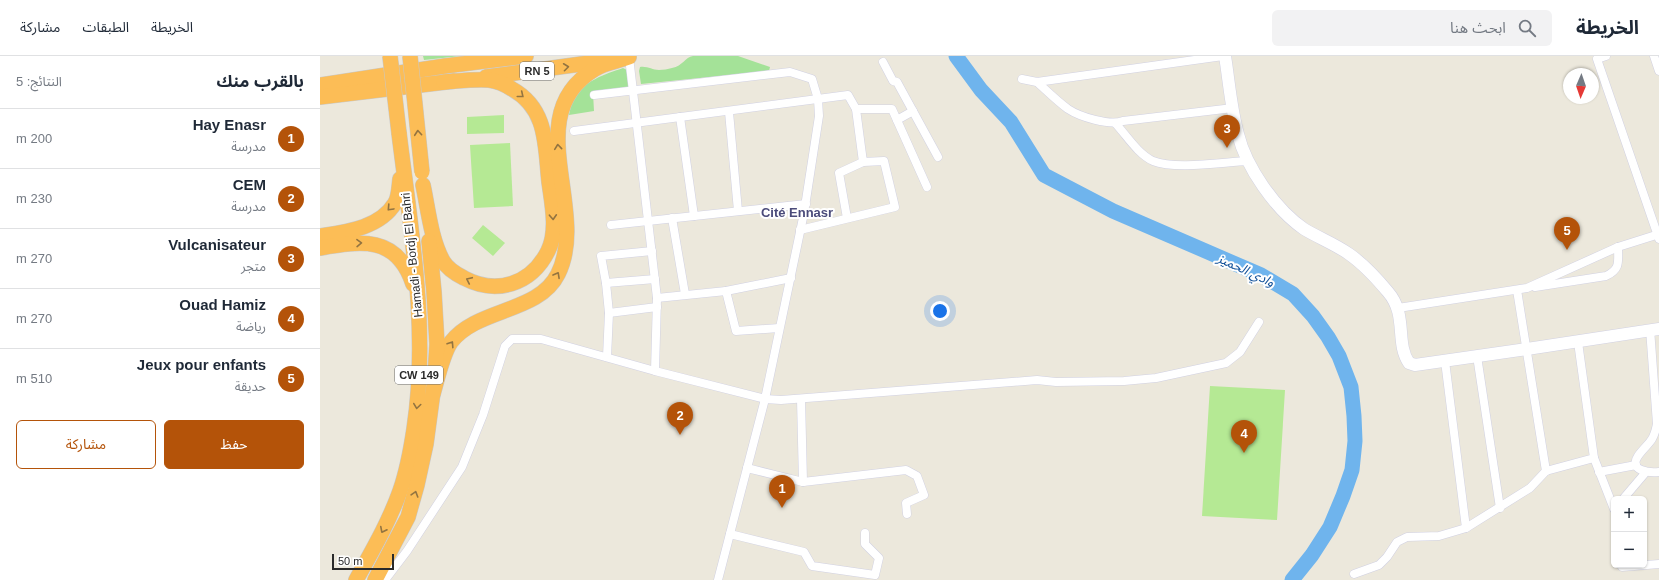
<!DOCTYPE html>
<html lang="ar">
<head>
<meta charset="utf-8">
<style>
	body { margin:0; font-family:Helvetica,"Noto Sans Arabic",sans-serif; background:#f2f2f3; color:#1f2937; direction:rtl }
	.controls { position:absolute; right:12px; bottom:12px; display:grid; overflow:hidden; border-radius:6px; box-shadow:0 1px 3px #0004 }
	.controls button { width:36px; height:36px; display:grid; place-items:center; padding:0; border:0; border-bottom:1px solid #e0e1e3; background:#fff; color:#1f2937; font:20px sans-serif }
	.compass { position:absolute; left:1243px; top:12px; width:36px; height:36px; border-radius:50%; background:#fff; box-shadow:0 1px 3px #0004; rotate:182deg }
	.scale { position:absolute; left:12px; bottom:10px; width:62px; box-sizing:border-box; padding-left:4px; border:2px solid #2a2a2a; border-top:0; font-size:11px; line-height:14px; white-space:nowrap; color:#2a2a2a; -webkit-text-stroke:3px #fff; paint-order:stroke }
	.you { position:absolute; left:620px; top:255px; width:14px; height:14px; margin:-10px; border:3px solid #fff; border-radius:50%; background:#1a73e8; box-shadow:0 0 0 6px #1a73e833 }
	.badge { display:grid; place-items:center; width:26px; height:26px; border-radius:50%; background:#b45309; color:#fff; font-size:13px; font-weight:700 }
	.pin { position:absolute; translate:-50% -33px; filter:drop-shadow(0 1px 2px #0008) }
	.pin::after { content:''; position:absolute; top:21px; width:14px; height:12px; background:inherit; clip-path:polygon(0 0,100% 0,50% 100%) }
	.list { margin:0; padding:0; list-style:none }
	h2 { display:flex; justify-content:space-between; align-items:center; height:52px; margin:0; padding:0 16px; font-size:17px }
	h2 small { font-size:13px; font-weight:400; color:#747a83 }
	.list li { display:grid; grid-template-columns:26px 1fr auto; gap:12px; align-items:center; box-sizing:border-box; height:60px; padding:0 16px; border-top:1px solid #e0e1e3 }
	.list b { display:block; font-size:15px; white-space:nowrap }
	.list p { margin:0; font-size:13px; white-space:nowrap; color:#747a83 }
	.list em { font-size:13px; font-style:normal; color:#747a83 }
	.actions { display:flex; gap:8px; padding:12px 16px }
	.actions a { flex:1; padding:9px 0; border:1px solid #b45309; border-radius:6px; text-align:center; font-size:14px; color:#b45309 }
	.actions .main { background:#b45309; color:#fff }
	.icon { flex:none; width:22px; height:22px; fill:none; stroke:currentColor; stroke-width:2; stroke-linecap:round; stroke-linejoin:round }
	.map { position:relative; flex:none; width:1339px; height:524px; overflow:hidden; direction:ltr }
	header { display:flex; align-items:center; gap:24px; box-sizing:border-box; height:56px; padding:0 20px; background:#fff; border-bottom:1px solid #e0e1e3 }
	header strong { font-size:19px }
	nav { display:flex; gap:22px; margin-inline-start:auto; font-size:14px }
	.search { width:280px; height:36px; background:#f2f2f3; display:flex; align-items:center; gap:10px; box-sizing:border-box; padding:0 14px; border-radius:6px; color:#747a83; font-size:15px }
	main { display:flex }
	aside { flex:1; background:#fff }
	.map>svg:first-child { display:block }
	.grass { fill:#a4e298 }
	.pitch { fill:#b5e994 }
	.lines { fill:none; stroke-linecap:round; stroke-linejoin:round }
	.river { stroke:#6fb4ed; stroke-width:15 }
	.street-casing { stroke:#d1d1e2; stroke-width:9 }
	.secondary-casing { stroke:#d1d1e2; stroke-width:13 }
	.highway-casing { stroke:#c8c8c8; stroke-width:16 }
	.street { stroke:#fff; stroke-width:8 }
	.secondary { stroke:#fff; stroke-width:12 }
	.highway { stroke:#fcbd56; stroke-width:15 }
	.highway-bridge-casing { stroke:#c8c8c8; stroke-width:16; stroke-linecap:butt }
	.highway-bridge { stroke:#fcbd56; stroke-width:15 }
	.oneway { stroke:#937440 }
	.labels { text-anchor:middle; dominant-baseline:central; stroke-width:4; stroke-linejoin:round; paint-order:stroke }
	.shield { fill:#fff; stroke:#6a6a6a; stroke-width:1 }
	.shield-label { font-size:11px; font-weight:bold; fill:#2a2a2a }
	.street-label { font-size:12px; fill:#2a2a2a; stroke:#fff }
	.neighbourhood-label { font-size:13px; font-weight:bold; fill:#4b4b7a; stroke:#fff }
	.water-label { font-size:13px; font-style:italic; fill:#0f4f98; stroke:#fff }
</style>
</head>
<body>
<header>
<strong>الخريطة</strong>
<div class="search"><svg class="icon" aria-label="search" viewBox="0 0 24 24"><circle cx="10" cy="10" r="6"/><path d="M15 15l6 6"/></svg>ابحث هنا</div>
<nav><a>الخريطة</a><a>الطبقات</a><a>مشاركة</a></nav>
</header>
<main>
<div class="map">
<svg width="1339" height="524" viewBox="0 0 1339 524">
	<rect width="100%" height="100%" fill="#ece8dc"/>
	<g class="grass">
		<polygon points="103,0 141,0 104,4"/>
		<path d="M373 0H418L450 11 449 15 321 28 319 15 320 11C328 10 332 14 339 14 343 14 348 13 352 12 363 10 365 1 373 0Z"/>
		<path d="M303 12 307 14 310 31 275 35 273 37 274 55 249 59C250 54 251 49 253 44 262 25 286 18 303 12Z"/>
	</g>
	<g class="pitch">
		<polygon points="184,59 184,77 147,78 147,61"/>
		<polygon points="190,87 193,150 154,152 150,89"/>
		<polygon points="163,169 185,187 173,200 152,182"/>
		<polygon points="890,330 965,334 957,464 882,460"/>
	</g>
	<g class="lines">
		<polyline class="river" points="636,0 661,34 691,66 724,119 793,155 941,219 973,238 993,260 1008,281 1019,300 1031,331 1034,360 1035,385 1032,414 1023,440 1010,471 992,499 972,524"/>
		<defs>
			<g id="street">
				<polyline points="1286,0 1277,3 1339,183"/>
				<polyline points="1334,0 1339,15"/>
				<polyline points="309,1 337,242 335,315"/>
				<polyline points="563,6 573,25 577,26 618,101"/>
				<polyline points="702,23 717,26 903,0"/>
				<path d="M717 26C727 35 737 45 748 53 760 61 790 70 803 65L913 52"/>
				<polyline points="274,39 470,16 492,23 498,43 499,60 484,157 445,343 398,524"/>
				<polyline points="409,56 418,155"/>
				<polyline points="360,61 374,160"/>
				<polyline points="577,64 593,55"/>
				<path d="M796 68C807 80 818 98 833 105 856 114 903 106 928 105"/>
				<polyline points="254,75 528,39 536,53 572,53 607,131"/>
				<polyline points="352,162 365,238"/>
				<polyline points="527,162 519,117 543,106"/>
				<polyline points="291,169 486,148"/>
				<polyline points="480,174 575,151 564,105 543,106 536,53"/>
				<polyline points="286,227 335,223"/>
				<path d="M1215 231 1286 220C1301 213 1298 205 1298 191"/>
				<polyline points="1197,234 1226,415"/>
				<polyline points="337,242 406,235"/>
				<polyline points="1078,252 1207,232 1298,191 1339,178"/>
				<polyline points="289,257 337,251"/>
				<polyline points="459,272 416,275 406,235 471,222"/>
				<path d="M1330 273 1337 368C1336 373 1335 378 1332 383 1328 389 1322 394 1318 400 1308 415 1330 417 1339 416"/>
				<polyline points="1157,300 1180,452"/>
				<polyline points="287,301 289,257 286,227 281,200 332,195"/>
				<polyline points="1125,305 1146,472"/>
				<polyline points="481,343 483,426"/>
				<polyline points="1274,402 1294,453"/>
				<polyline points="427,412 483,426 586,414 597,420 604,439 586,447 587,458"/>
				<polyline points="1279,416 1316,409"/>
				<polyline points="1303,443 1326,416"/>
				<polyline points="410,478 484,496 492,510 555,519 559,502 545,488 545,477"/>
				<polyline points="1301,509 1302,511 1339,508"/>
				<polyline points="1034,518 1059,509 1067,501 1077,486 1087,481 1119,480 1146,472 1210,432 1226,415 1274,402 1258,286"/>
				<polyline points="65,524 87,495 142,411 163,359 185,290 192,283 221,283 335,315 445,343 461,344 717,324 736,326 804,325 836,322 906,307 920,296 939,266"/>
			</g>
			<path id="secondary" d="M905 0C909 25 911 53 918 78 926 111 955 153 984 173 999 182 1015 188 1029 198 1042 207 1058 224 1068 236 1088 259 1075 287 1089 307L1095 309 1207 293 1339 273"/>
			<g id="highway">
				<polyline points="166,21 283,5"/>
				<polyline points="0,29 125,10 206,0"/>
				<polyline points="0,41 134,25"/>
				<path d="M103 129C108 152 111 184 123 205 127 212 136 218 144 222 176 239 211 229 228 195 238 175 232 148 229 126 225 90 228 53 192 33 186 29 177 25 169 24 154 23 139 25 124 26"/>
				<path d="M0 180C26 176 60 172 75 147 79 141 79 130 80 123"/>
				<path d="M0 192C41 185 77 179 93 228"/>
				<path d="M113 338C117 324 123 297 131 286 157 252 219 257 238 218 270 154 198 59 275 13 284 7 298 5 309 1"/>
				<path d="M36 524C52 495 69 466 80 435 87 415 91 393 94 373 109 275 91 175 79 77"/>
				<polyline points="55,524 88,461 97,429 106,388 115,321 117,288 114,236 109,185"/>
			</g>
		</defs>
		<use href="#street" class="street-casing"/>
		<use href="#secondary" class="secondary-casing"/>
		<use href="#highway" class="highway-casing"/>
		<use href="#street" class="street"/>
		<use href="#secondary" class="secondary"/>
		<use href="#highway" class="highway"/>
		<defs>
			<g id="highway-bridge">
				<polyline points="70,0 79,77"/>
				<polyline points="90,0 102,116"/>
			</g>
		</defs>
		<use href="#highway-bridge" class="highway-bridge-casing"/>
		<use href="#highway-bridge" class="highway-bridge"/>
	</g>
	<defs><path id="oneway-chevron" d="M-2-3.5L2.5 0L-2 3.5" fill="none" stroke-width="1.6" stroke-linecap="round" stroke-linejoin="round"/></defs>
	<g class="oneway">
		<use href="#oneway-chevron" transform="translate(246 11) rotate(-7)"/>
		<use href="#oneway-chevron" transform="translate(201 39) rotate(39)"/>
		<use href="#oneway-chevron" transform="translate(98 77) rotate(-95)"/>
		<use href="#oneway-chevron" transform="translate(238 91) rotate(-96)"/>
		<use href="#oneway-chevron" transform="translate(70 152) rotate(133)"/>
		<use href="#oneway-chevron" transform="translate(233 161) rotate(87)"/>
		<use href="#oneway-chevron" transform="translate(39 187) rotate(-1)"/>
		<use href="#oneway-chevron" transform="translate(237 219) rotate(-61)"/>
		<use href="#oneway-chevron" transform="translate(149 224) rotate(-155)"/>
		<use href="#oneway-chevron" transform="translate(131 288) rotate(-57)"/>
		<use href="#oneway-chevron" transform="translate(97 350) rotate(98)"/>
		<use href="#oneway-chevron" transform="translate(95 438) rotate(-73)"/>
		<use href="#oneway-chevron" transform="translate(63 474) rotate(117)"/>
	</g>
	<g class="labels">
		<g class="shield">
			<rect x="200" y="6" width="34" height="18" rx="3"/>
			<rect x="75" y="310" width="48" height="18" rx="3"/>
		</g>
		<g class="shield-label">
			<text x="217" y="15">RN 5</text>
			<text x="99" y="319">CW 149</text>
		</g>
		<g class="street-label">
			<text transform="translate(92 199) rotate(-96)">Hamadi - Bordj El Bahri</text>
		</g>
		<g class="neighbourhood-label">
			<text x="477" y="156">Cité Ennasr</text>
		</g>
		<g class="water-label">
			<text transform="translate(926 214) rotate(25)">وادي الحميز</text>
		</g>
	</g>
</svg>
<div class="controls">
<button>+</button>
<button>−</button>
</div>
<svg class="compass" viewBox="-18 -18 36 36"><path d="M0-13l5 13h-10z" fill="#e53935"/><path d="M0 13l5-13h-10z" fill="#747a83"/></svg>
<div class="scale">50 m</div>
<div class="you"></div>
<div class="pin badge" style="left:462px;top:452px">1</div>
<div class="pin badge" style="left:360px;top:379px">2</div>
<div class="pin badge" style="left:907px;top:92px">3</div>
<div class="pin badge" style="left:924px;top:397px">4</div>
<div class="pin badge" style="left:1247px;top:194px">5</div>
</div>
<aside>
<h2>بالقرب منك<small>النتائج: 5</small></h2>
<ul class="list">
<li><span class="badge">1</span><div><b>Hay Enasr</b><p>مدرسة</p></div><em>200 m</em></li>
<li><span class="badge">2</span><div><b>CEM</b><p>مدرسة</p></div><em>230 m</em></li>
<li><span class="badge">3</span><div><b>Vulcanisateur</b><p>متجر</p></div><em>270 m</em></li>
<li><span class="badge">4</span><div><b>Ouad Hamiz</b><p>رياضة</p></div><em>270 m</em></li>
<li><span class="badge">5</span><div><b>Jeux pour enfants</b><p>حديقة</p></div><em>510 m</em></li>
</ul>
<div class="actions"><a class="main">حفظ</a><a>مشاركة</a></div>
</aside>
</main>
</body>
</html>
